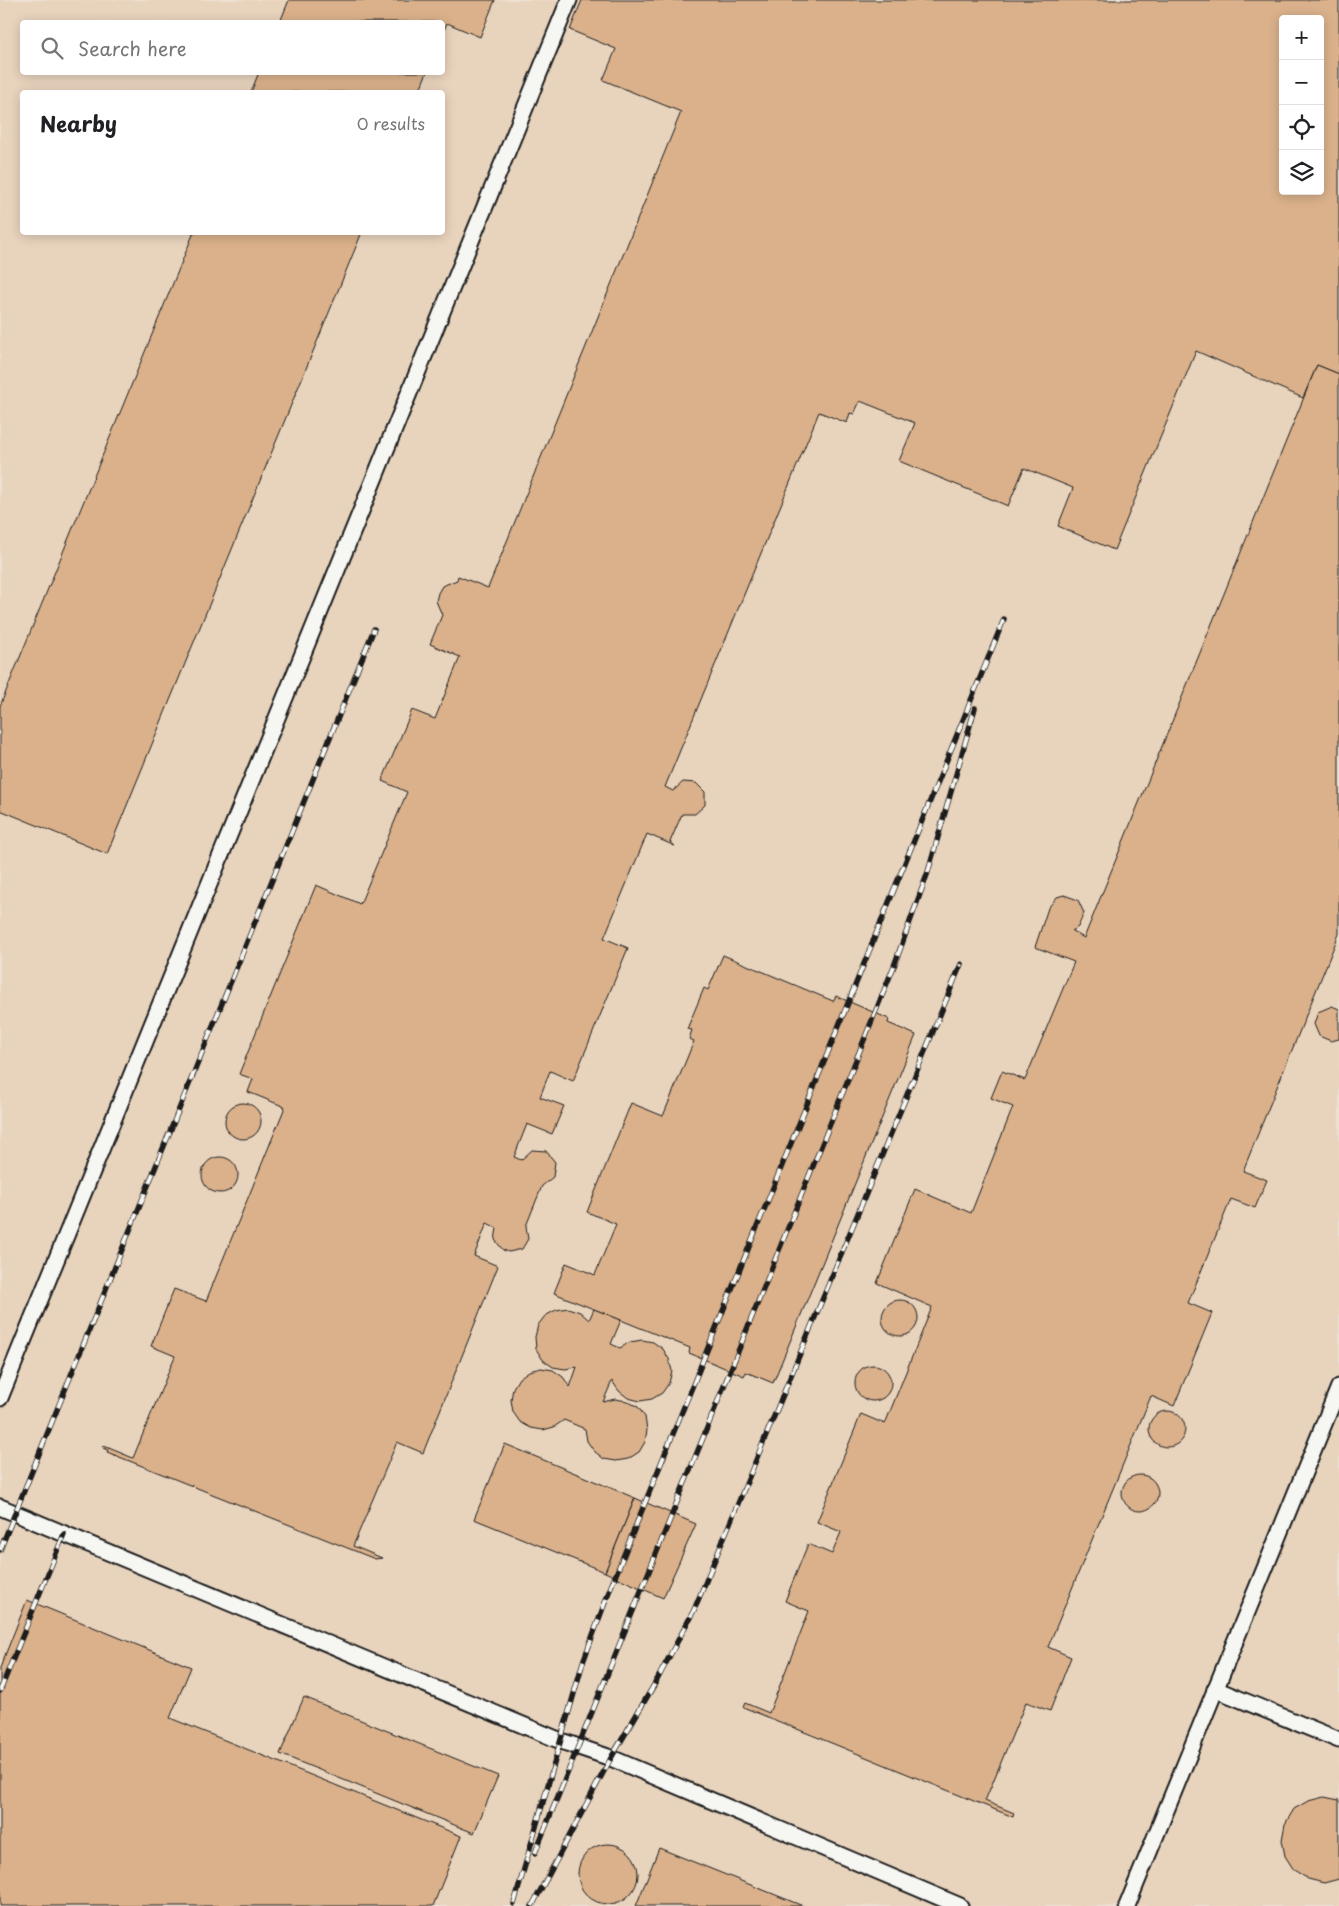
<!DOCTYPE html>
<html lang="en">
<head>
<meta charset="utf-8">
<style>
	body { margin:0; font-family:"Playpen Sans",sans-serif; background:#f2f2f2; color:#202124 }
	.controls { position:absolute; right:15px; top:15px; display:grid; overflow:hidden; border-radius:5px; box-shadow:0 2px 12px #0003 }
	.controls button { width:45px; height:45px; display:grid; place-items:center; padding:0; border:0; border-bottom:1px solid #e0e0e0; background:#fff; color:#202124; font:25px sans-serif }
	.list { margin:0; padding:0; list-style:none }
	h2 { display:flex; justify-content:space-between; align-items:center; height:65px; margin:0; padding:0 20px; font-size:21px }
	h2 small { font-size:16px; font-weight:400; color:#757577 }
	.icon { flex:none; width:28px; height:28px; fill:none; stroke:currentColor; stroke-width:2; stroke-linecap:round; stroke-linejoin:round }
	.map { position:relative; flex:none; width:1339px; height:1906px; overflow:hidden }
	.search { position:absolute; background:#fff; box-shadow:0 2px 12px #0003; left:20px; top:20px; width:425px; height:55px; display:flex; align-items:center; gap:12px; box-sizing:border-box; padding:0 18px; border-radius:5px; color:#757577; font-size:19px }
	.panel { position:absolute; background:#fff; box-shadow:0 2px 12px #0003; left:20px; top:90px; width:425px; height:145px; border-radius:5px }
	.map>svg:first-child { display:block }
	.built { fill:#e8d3bd; fill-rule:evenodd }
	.building { fill:#dab18b; stroke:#1c1c1c; fill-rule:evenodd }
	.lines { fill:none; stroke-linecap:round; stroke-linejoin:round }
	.service-casing { stroke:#1c1c1c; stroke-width:19 }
	.service { stroke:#f6f6f2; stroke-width:15 }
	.rail-casing { stroke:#1c1c1c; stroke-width:5.5 }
	.rail { stroke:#f6f6f2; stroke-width:4; stroke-dasharray:11; stroke-linecap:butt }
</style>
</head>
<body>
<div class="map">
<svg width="1339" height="1906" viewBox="0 0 1339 1906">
	<rect width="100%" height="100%" fill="#eee1d3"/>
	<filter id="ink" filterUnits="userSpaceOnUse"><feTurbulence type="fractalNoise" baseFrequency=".02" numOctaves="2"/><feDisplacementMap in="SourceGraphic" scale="10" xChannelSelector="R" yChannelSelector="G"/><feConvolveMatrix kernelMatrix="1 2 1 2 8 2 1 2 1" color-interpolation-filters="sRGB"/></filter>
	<g filter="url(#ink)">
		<path class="built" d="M0 0H1339V1906H0ZM1283 19H1320V191H1283ZM22 22H442V72H22ZM22 92H442V232H22Z"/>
		<g class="building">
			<polygon points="289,0 495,0 480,37 447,23 442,35 442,22 280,22"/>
			<path d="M582 0H1339V374L1317 365 1303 398 1196 351 1114 550 1058 526 1073 488 1024 468 1008 506 899 461 915 423 860 401 854 414 850 413 847 423 819 412 665 787 673 791 683 782 696 783 705 792V805L695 814H682L670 842 675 846 647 834 604 938 628 948 573 1081 550 1071 540 1097 564 1106 552 1134 527 1124 514 1157 521 1160 532 1150 546 1151 555 1162 553 1177 542 1186 526 1226 528 1239 522 1249 509 1252 503 1250 495 1240 497 1228 487 1223 474 1256 498 1266 423 1453 397 1442 353 1546 382 1558 375 1559 107 1452 108 1450 103 1448 104 1446 133 1458 175 1356 151 1346 174 1289 206 1301 285 1107 248 1092 253 1079 239 1074 316 885 360 904 407 792 382 781 412 710 435 719 460 657 430 644 442 615 436 601 438 593 442 586 457 580 458 576 488 588 681 112 603 80 616 49 570 30ZM1283 19H1320V191H1283Z"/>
			<polygon points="259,72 427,72 419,92 251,92"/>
			<polygon points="194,232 362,232 107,854 0,810 0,706"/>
			<polygon points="1317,365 1339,374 1339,934 1243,1171 1267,1180 1255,1208 1231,1199 1188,1303 1212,1313 1174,1406 1151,1396 1048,1647 1071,1657 1050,1711 1026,1702 985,1801 1014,1813 1013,1817 743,1707 745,1703 769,1713 809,1611 785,1601 808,1544 832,1554 841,1532 817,1522 861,1414 885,1424 932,1307 877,1283 915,1189 971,1213 1013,1107 991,1098 1002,1071 1025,1080 1074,962 1035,947 1048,908 1057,897 1064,895 1078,900 1084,913 1078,927 1072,931 1084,938"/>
			<polygon points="723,955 833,1001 836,996 889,1019 888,1023 916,1035 773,1383 746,1372 744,1376 689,1353 690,1348 554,1293 566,1263 595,1275 616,1224 587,1212 631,1103 663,1116 694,1041 689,1039 692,1030 687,1029 704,988 708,990"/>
			<polygon points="1332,1006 1339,1009 1339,1039 1331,1041 1319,1036 1314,1024 1318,1012"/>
			<circle cx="243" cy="1121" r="18"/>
			<circle cx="220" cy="1175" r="18"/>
			<circle cx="900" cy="1318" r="18"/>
			<polygon points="568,1308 580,1312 589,1320 594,1309 621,1320 611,1344 620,1348 630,1342 642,1340 653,1342 663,1349 669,1359 672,1371 669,1383 662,1393 652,1399 640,1401 628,1398 619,1391 612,1381 603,1402 615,1399 627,1401 638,1407 645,1417 647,1430 645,1442 639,1452 628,1459 616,1461 604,1459 594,1451 587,1441 585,1429 564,1420 554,1427 543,1430 531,1428 520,1422 513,1412 511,1400 513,1388 519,1378 529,1371 541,1368 553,1370 563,1377 570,1387 577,1367 565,1369 553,1367 543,1360 536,1349 535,1337 538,1325 545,1316 556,1310"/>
			<circle cx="873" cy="1383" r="18"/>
			<circle cx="1167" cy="1429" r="18"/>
			<polygon points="505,1444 635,1498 605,1572 474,1519"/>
			<circle cx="1140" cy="1493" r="18"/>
			<polygon points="635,1498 696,1524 663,1598 605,1572"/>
			<polygon points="27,1600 191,1667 170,1718 461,1836 433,1906 0,1906 0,1668"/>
			<polygon points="304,1697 498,1776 474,1833 280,1754"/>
			<polygon points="1324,1797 1339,1800 1339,1879 1324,1883 1308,1879 1294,1870 1285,1856 1282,1840 1285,1824 1294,1809 1308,1801"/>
			<circle cx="608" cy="1874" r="30"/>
			<polygon points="659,1848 803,1906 636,1906"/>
		</g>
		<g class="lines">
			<defs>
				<g id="service">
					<polyline points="0,1398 569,0"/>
					<polyline points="0,1507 561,1741 611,1758 960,1906"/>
					<polyline points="1215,1689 1339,1740"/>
					<polyline points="1127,1906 1339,1387"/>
				</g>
			</defs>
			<use href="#service" class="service-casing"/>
			<use href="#service" class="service"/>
			<defs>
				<g id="rail">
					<polyline points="0,1550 374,629"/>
					<polyline points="0,1691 64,1534"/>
					<polyline points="535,1853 894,966 928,872 975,708"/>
					<polyline points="514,1904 583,1662 610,1589 1004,619"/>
					<polyline points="532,1906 611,1758 657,1680 694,1610 961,964"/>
				</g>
			</defs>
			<use href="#rail" class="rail-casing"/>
			<use href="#rail" class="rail"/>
		</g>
	</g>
</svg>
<div class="controls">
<button>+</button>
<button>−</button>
<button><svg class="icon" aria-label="locate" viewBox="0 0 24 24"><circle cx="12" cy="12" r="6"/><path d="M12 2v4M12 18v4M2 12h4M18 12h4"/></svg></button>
<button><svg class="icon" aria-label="layers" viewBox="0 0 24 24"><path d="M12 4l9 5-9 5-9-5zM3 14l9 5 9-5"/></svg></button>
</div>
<div class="search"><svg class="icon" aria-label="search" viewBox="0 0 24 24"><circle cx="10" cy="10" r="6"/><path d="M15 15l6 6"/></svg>Search here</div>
<section class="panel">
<h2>Nearby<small>0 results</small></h2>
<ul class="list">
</ul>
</section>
</div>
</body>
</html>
